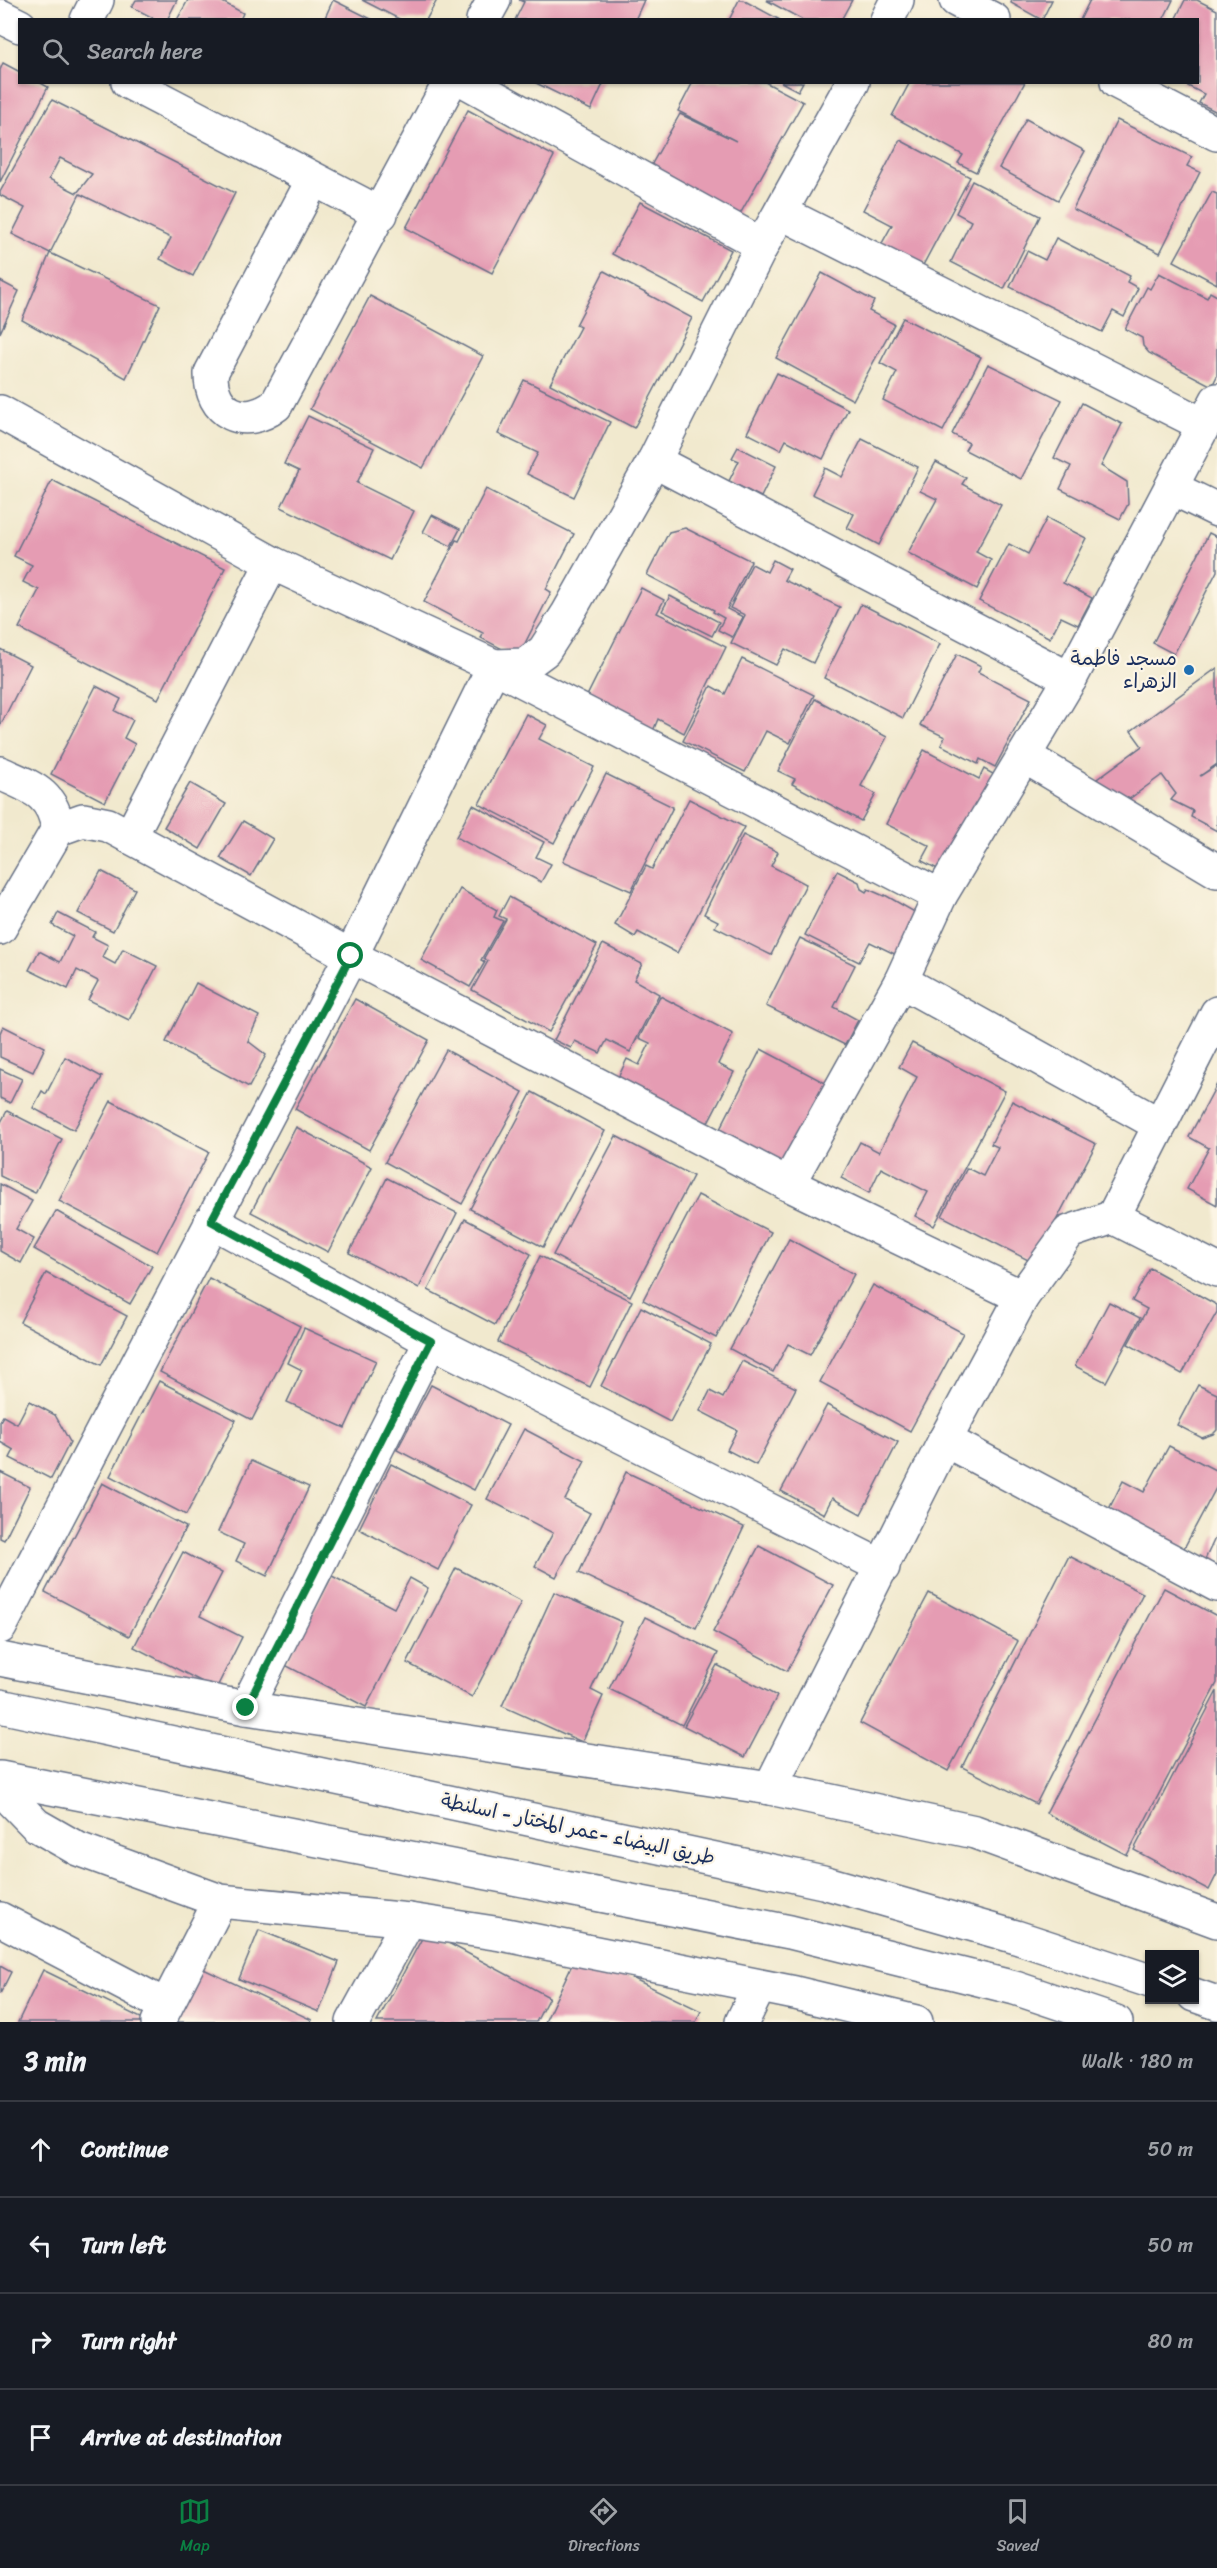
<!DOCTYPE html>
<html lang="en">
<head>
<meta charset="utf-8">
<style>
	body { margin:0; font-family:Sriracha,"Playpen Sans Arabic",sans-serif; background:#242831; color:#f1f3f6 }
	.controls { position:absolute; right:18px; bottom:18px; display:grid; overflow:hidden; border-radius:0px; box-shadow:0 2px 4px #0004 }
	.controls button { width:54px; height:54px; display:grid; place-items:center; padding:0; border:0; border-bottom:2px solid #363941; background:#171b24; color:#f1f3f6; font:30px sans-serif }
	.stop { position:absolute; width:18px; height:18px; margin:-14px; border:4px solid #0b8043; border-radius:50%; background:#fff }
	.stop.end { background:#0b8043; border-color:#fff; box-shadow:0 2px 6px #0008 }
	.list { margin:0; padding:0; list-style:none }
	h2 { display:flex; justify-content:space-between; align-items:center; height:78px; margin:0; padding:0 24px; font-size:26px }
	h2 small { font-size:20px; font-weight:400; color:#9ea1a6 }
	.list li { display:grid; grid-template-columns:39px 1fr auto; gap:18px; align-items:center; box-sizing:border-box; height:96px; padding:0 24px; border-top:2px solid #363941 }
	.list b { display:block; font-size:22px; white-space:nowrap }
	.list em { font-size:20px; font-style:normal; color:#9ea1a6 }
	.icon { flex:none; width:33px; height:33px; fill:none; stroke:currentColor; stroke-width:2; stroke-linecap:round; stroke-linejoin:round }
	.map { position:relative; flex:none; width:1217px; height:2022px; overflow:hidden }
	.search { position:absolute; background:#171b24; box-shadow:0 2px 4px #0004; left:18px; right:18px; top:18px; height:66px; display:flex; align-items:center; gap:15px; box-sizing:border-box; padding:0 21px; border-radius:0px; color:#9ea1a6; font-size:22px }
	.sheet { height:462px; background:#171b24 }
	nav { display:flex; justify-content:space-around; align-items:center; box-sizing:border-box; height:84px; border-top:2px solid #363941; background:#171b24; font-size:16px; color:#9ea1a6 }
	nav a { display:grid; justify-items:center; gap:3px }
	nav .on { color:#0b8043 }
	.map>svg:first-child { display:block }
	.building { fill:#e59cb3; fill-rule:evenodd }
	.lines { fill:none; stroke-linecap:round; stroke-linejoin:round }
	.street-casing { stroke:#667085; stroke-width:36 }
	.secondary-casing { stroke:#667085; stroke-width:36 }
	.street { stroke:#fff; stroke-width:33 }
	.secondary { stroke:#fff; stroke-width:33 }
	.route { stroke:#0b8043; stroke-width:8 }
	.poi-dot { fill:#1f6fb2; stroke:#fcf5e5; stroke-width:2 }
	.labels { text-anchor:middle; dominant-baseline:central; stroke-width:4.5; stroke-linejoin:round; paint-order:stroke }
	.poi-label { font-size:20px; fill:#1b2f5e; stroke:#fcf5e5; text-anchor:end }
	.street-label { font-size:20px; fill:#1b2f5e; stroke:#fcf5e5 }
</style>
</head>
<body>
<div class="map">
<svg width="1217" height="2022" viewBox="0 0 1217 2022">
	<rect width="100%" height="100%" fill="#fcf5e5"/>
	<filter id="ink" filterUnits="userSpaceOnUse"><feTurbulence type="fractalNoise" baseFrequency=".0167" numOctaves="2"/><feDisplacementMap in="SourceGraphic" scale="12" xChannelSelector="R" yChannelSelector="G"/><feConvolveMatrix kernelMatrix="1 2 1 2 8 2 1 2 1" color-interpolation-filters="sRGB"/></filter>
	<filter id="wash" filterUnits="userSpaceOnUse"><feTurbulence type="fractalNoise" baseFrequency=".008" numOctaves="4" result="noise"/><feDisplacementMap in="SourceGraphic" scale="24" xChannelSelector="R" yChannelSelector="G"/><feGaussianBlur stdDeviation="1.35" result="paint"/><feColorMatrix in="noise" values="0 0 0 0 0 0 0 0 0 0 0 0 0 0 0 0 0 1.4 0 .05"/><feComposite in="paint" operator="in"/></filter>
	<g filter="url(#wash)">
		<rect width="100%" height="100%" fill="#f1e9ce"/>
		<g id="blocks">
			<g class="building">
				<polygon points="136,0 177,0 167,20 157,20 132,7"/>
				<polygon points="188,0 219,0 243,13 240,20 177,20"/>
				<polygon points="333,0 373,20 324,20"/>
				<polygon points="362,0 437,0 426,20 401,20"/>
				<polygon points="519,0 644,0 635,20 515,20 524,2"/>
				<polygon points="739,0 743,0 780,20 729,20"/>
				<polygon points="766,0 852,0 841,20 803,20"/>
				<polygon points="1012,0 1052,0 1042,20 1011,3"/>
				<polygon points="1090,0 1173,0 1163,20 1080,20"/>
				<polygon points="1185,0 1197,0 1217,10 1217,112 1199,103 1204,94 1180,82 1198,82 1198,20 1175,20"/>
				<polygon points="3,63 20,72 20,82 39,82 48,87 0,182 0,70"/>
				<polygon points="534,82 604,82 591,110"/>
				<polygon points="693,82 765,82 803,102 735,223 644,178 680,114 736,141 678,111"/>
				<polygon points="781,82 803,82 798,91"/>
				<polygon points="910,82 1025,82 976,172 958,163 963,155 892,116"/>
				<path d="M52 100 235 193 193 276 160 259 171 238 80 194 50 253 12 234 25 208 0 195V192ZM60 158 92 174 77 193 49 179Z"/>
				<polygon points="468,110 554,156 492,273 406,228"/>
				<polygon points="1026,119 1085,151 1058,200 999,168"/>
				<polygon points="1117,120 1192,157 1187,166 1200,172 1160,253 1073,209"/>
				<polygon points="900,140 970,177 922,267 881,245 892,225 863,210"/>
				<polygon points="972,181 1040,216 1004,289 951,262 971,221 956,213"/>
				<polygon points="1212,192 1217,194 1217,284 1174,261"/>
				<polygon points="640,202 731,250 703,302 612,254"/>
				<polygon points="1056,238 1130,276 1127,282 1138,288 1124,317 1113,311 1102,332 1010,287 1027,251 1045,260"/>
				<polygon points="50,253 160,305 126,378 22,320"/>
				<polygon points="604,271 692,318 634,428 550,384 580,327 576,325"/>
				<polygon points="822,273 874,301 869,311 894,324 853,400 776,358"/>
				<polygon points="1159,273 1207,298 1210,292 1217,296 1217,376 1212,386 1149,353 1143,346 1142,338 1125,329 1147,287 1150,289"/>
				<polygon points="0,281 19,291 0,333"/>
				<polygon points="370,296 483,356 423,468 310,409"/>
				<polygon points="903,318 981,357 943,431 883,400 897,372 880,363"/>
				<polygon points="988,364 1062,400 1021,479 965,450 969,443 952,434"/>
				<polygon points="777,373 848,409 823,459 786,440 781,450 747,433"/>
				<polygon points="524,380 610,422 574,497 527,474 538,453 498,434"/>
				<polygon points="1082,403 1122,424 1101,466 1127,482 1128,504 1120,519 1060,489 1071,466 1054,458"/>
				<polygon points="308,416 374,448 357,483 414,511 390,560 281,507 299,471 284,464"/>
				<polygon points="862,439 918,467 879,545 847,528 854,514 812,494 825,468 842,477"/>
				<polygon points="738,447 776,466 761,497 729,481 739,461 732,458"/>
				<polygon points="936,462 966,478 962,484 1001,505 976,552 991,560 977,589 908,553 937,499 920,491"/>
				<polygon points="52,480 225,568 158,699 19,628 39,590 23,582 32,565 14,556"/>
				<polygon points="486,489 574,534 546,589 551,592 518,657 481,638 483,633 424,602 456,540 459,541"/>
				<polygon points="432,515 460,529 451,546 423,532"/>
				<polygon points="1047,518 1086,538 1063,583 1092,598 1078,625 1061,617 1050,638 979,601 1009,544 1028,554"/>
				<polygon points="685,528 751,561 727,609 743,617 732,637 718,630 724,618 713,612 714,610 647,575 669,532"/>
				<polygon points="1209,533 1217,537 1217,571 1174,654 1153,643"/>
				<polygon points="773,560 790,569 784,580 840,607 813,663 785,649 776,665 731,643 745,615 730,608 752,564 767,572"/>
				<polygon points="641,588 664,600 657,613 726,647 684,733 658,719 653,731 586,698"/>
				<polygon points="670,596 719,622 712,636 662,611"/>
				<polygon points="861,604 940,644 903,718 824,678"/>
				<polygon points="0,649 31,665 0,726"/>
				<polygon points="957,654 981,666 978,672 1031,699 995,767 980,759 978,764 941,745 945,737 920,725"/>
				<polygon points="742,659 814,695 790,743 766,731 745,772 683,741 711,686 725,694"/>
				<polygon points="1217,668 1217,764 1200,776 1217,765 1217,831 1191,817 1193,811 1171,800 1176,794 1162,775 1117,808 1097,779 1142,746 1131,731"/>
				<polygon points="96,686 121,699 115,711 133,720 124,738 135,744 105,802 51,774"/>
				<polygon points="815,699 887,737 861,786 876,794 861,821 792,784 795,779 778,771"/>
				<polygon points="526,714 547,725 539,739 594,767 554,843 479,804"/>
				<polygon points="924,750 979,779 984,769 1002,779 951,876 922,861 930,846 886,824"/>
				<polygon points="606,774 673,807 631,891 563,861"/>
				<polygon points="190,783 226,804 200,849 164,827"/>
				<polygon points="689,799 744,827 677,953 638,932 635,937 615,925 646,866 652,869"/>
				<polygon points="473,805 544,842 536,857 551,864 541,882 456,837"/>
				<polygon points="243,821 273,839 251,876 220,858"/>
				<polygon points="743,835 778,852 771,866 806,884 771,955 715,927 718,921 704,914"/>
				<polygon points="101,871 135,889 113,931 78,913"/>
				<polygon points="837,871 859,882 861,889 866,892 868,889 884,896 885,895 925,918 905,959 870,942 859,962 805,935"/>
				<polygon points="460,889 497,910 494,917 503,921 481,960 485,962 470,987 421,960"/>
				<polygon points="509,897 597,945 549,1032 472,990 488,961 484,958 506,919 499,916"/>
				<polygon points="58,913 95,932 92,937 108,945 102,957 115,964 123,949 157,966 129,1020 88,1000 98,981 77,970 68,989 29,970 39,951 60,962 73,936 52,925"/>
				<polygon points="800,938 855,965 834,1007 858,1020 845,1045 766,1006"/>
				<polygon points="603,944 642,964 634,980 659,994 630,1052 607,1040 600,1053 575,1041 571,1048 554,1040"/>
				<polygon points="196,983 259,1016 248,1041 266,1055 249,1087 166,1042"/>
				<polygon points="660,996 733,1034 718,1064 734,1072 707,1124 617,1080 627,1059 639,1065 650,1043 639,1038"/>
				<polygon points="355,999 429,1040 369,1150 295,1109"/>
				<polygon points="3,1026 45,1047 33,1072 0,1057 0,1033"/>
				<polygon points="912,1043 1005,1091 934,1226 915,1216 928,1192 881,1168 869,1193 841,1178 860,1142 879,1152 917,1077 899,1067"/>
				<polygon points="761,1049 831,1086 790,1167 719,1131"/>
				<polygon points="446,1050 523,1092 462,1204 385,1162"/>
				<polygon points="65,1057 102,1077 74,1130 33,1108 42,1091 46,1094"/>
				<polygon points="0,1069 22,1079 10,1103 0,1098"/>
				<polygon points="1217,1084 1217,1205 1187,1189 1209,1148 1189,1137"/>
				<polygon points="532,1092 605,1131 543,1247 470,1209"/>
				<polygon points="111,1101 209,1152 157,1252 59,1201"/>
				<polygon points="1012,1101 1096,1144 1034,1263 942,1216 967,1168 983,1176 998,1147 991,1144"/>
				<polygon points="7,1111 62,1139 35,1193 0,1176 0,1124"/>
				<polygon points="296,1127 372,1167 328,1252 251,1212"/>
				<polygon points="616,1136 693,1176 630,1296 553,1255"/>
				<polygon points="387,1178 457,1213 419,1288 349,1253"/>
				<polygon points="0,1184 32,1201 16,1229 34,1239 21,1263 0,1251"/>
				<polygon points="698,1195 771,1232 716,1338 643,1300"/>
				<polygon points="56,1211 152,1266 130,1304 34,1249"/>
				<polygon points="465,1219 531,1254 495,1325 428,1290"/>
				<polygon points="789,1239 854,1274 810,1355 788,1344 773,1372 730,1349"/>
				<polygon points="540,1256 632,1301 590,1387 498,1342"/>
				<polygon points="1150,1268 1217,1305 1217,1312 1182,1374 1128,1344 1147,1309 1132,1301"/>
				<polygon points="46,1273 127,1316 101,1365 20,1322"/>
				<polygon points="209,1278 300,1326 252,1420 160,1372"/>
				<polygon points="873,1285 963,1333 910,1431 820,1382"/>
				<polygon points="1109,1302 1140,1318 1106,1382 1075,1366"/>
				<polygon points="641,1307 711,1344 670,1422 601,1386"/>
				<polygon points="304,1328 376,1361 345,1428 287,1402 302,1370 288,1363"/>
				<polygon points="742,1361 796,1388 756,1465 727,1450 737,1430 700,1411 710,1391 723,1398"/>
				<polygon points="159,1381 236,1420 186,1515 110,1476"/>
				<polygon points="431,1385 508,1425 474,1490 397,1450"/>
				<polygon points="1198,1385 1217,1394 1217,1430 1213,1434 1202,1438 1177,1425"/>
				<polygon points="29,1401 55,1415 70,1442 51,1479 10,1458 14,1450 0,1442 0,1421 3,1416 17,1424"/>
				<polygon points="827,1405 898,1442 861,1514 832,1498 824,1514 781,1491"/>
				<polygon points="524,1429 585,1461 565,1500 590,1513 556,1577 535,1566 553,1533 487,1499"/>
				<polygon points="1169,1446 1217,1471 1217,1486 1183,1550 1109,1509 1123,1481 1144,1492"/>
				<polygon points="251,1461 309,1487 267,1576 236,1561 244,1544 218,1532"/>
				<polygon points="391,1464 471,1505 438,1570 359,1529"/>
				<polygon points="0,1472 30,1487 4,1540 0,1538"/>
				<polygon points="626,1472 744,1527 696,1628 579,1573"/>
				<polygon points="102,1483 186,1527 129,1636 45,1592"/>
				<polygon points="1217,1534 1217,1576 1201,1568"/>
				<polygon points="759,1546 833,1585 787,1671 713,1632"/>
				<polygon points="183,1552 222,1573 200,1616 242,1637 216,1689 134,1647"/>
				<polygon points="1069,1556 1143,1593 1036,1804 962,1767"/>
				<polygon points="456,1568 521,1602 472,1697 407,1663"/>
				<polygon points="332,1576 394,1608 410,1578 428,1588 366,1707 285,1665"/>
				<polygon points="1164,1588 1217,1616 1217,1683 1127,1855 1046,1813"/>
				<polygon points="554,1592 622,1622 591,1690 603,1696 582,1742 502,1706"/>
				<polygon points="929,1593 1018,1641 948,1771 860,1723"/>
				<polygon points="645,1617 718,1653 682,1725 609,1689"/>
				<polygon points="717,1665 777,1696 745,1757 684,1726"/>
				<polygon points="1217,1691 1217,1874 1209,1890 1134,1850"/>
				<polygon points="259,1930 339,1962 319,2012 239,1979"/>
				<polygon points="426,1931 549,1997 536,2022 377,2022"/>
				<polygon points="578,1952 701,2011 696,2022 545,2022"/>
				<polygon points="195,1965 312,2020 311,2022 168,2022"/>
				<polygon points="0,1966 11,1972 0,1994"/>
				<polygon points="43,1970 145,2020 144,2022 18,2022"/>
			</g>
		</g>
	</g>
	<g filter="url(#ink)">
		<use href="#blocks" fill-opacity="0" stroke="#667085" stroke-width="1.5"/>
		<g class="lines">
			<defs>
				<g id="street">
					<polyline points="956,0 994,20"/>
					<polyline points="0,16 20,26"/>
					<polyline points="87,20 97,0"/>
					<polyline points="483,20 494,0"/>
					<polyline points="887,20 897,0"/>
					<polyline points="128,82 381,214"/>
					<polyline points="467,82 762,245"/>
					<polyline points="1117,82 1217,134"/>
					<path d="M313 180 211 373C210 413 244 430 276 405L450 82"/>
					<polyline points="782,213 1204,425"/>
					<polyline points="0,412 272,563 494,666 940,896"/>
					<polyline points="654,461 1070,679"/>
					<polyline points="1172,488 1217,510"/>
					<polyline points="494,666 525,665 544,651 567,615 654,461 762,245 853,82"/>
					<polyline points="1024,756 1217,871"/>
					<path d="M0 773C30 787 53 792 58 829"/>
					<polyline points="130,837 272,563"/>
					<polyline points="0,928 58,829 83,820 108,825 351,956 788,1184 1022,1297"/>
					<polyline points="901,981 1160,1125"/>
					<polyline points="788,1184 901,981 940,896 1070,679 1217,400"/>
					<polyline points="1113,1217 1217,1013"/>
					<polyline points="211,1221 431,1341 883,1567"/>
					<polyline points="945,1440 1217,1585"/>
					<polyline points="0,1627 351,956 494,666"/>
					<polyline points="0,1659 246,1708 770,1788 975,1832 1217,1921"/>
					<polyline points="246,1708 431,1341"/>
					<polyline points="0,1788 36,1825 78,1849 220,1901 409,1920 501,1934 795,1993 916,2022"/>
					<polyline points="770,1788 945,1440 1022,1297 1069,1232 1113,1217 1217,1270"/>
					<polyline points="0,1919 166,2006"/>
					<polyline points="158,2022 220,1901"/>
					<polyline points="353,2022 409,1920"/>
					<polyline points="742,2022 759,1987"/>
				</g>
				<g id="secondary">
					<polyline points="0,1706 823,1882 1016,1937 1150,1981"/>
					<polyline points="0,1778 790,1932 1015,1988 1116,2022"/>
					<polyline points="1194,1995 1217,2003"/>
				</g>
			</defs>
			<use href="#street" class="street-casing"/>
			<use href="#secondary" class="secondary-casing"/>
			<use href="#street" class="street"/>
			<use href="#secondary" class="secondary"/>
		</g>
	</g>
	<g class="lines" filter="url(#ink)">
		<polyline class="route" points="246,1708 431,1341 211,1221 351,956"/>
	</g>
	<circle class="poi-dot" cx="1189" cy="670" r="6"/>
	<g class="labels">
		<g class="poi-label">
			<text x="1177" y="658">مسجد فاطمة<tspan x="1177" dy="23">الزهراء</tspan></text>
		</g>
		<g class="street-label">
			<text transform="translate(578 1829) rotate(12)">طريق البيضاء -عمر المختار - اسلنطة</text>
		</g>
	</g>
</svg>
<div class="controls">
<button><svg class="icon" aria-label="layers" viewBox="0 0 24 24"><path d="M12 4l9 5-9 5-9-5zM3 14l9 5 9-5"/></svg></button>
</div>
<div class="stop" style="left:351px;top:956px"></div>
<div class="stop end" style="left:246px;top:1708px"></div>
<div class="search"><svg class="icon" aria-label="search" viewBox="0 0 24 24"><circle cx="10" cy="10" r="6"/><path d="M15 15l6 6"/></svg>Search here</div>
</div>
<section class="sheet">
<h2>3 min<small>Walk · 180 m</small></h2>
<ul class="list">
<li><svg class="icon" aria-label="ahead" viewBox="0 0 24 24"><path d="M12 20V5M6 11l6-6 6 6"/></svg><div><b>Continue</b></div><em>50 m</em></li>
<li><svg class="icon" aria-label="left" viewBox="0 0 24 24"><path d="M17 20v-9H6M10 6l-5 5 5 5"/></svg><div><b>Turn left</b></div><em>50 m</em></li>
<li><svg class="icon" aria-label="right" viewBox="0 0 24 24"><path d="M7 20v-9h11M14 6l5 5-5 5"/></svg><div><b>Turn right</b></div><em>80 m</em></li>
<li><svg class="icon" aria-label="arrive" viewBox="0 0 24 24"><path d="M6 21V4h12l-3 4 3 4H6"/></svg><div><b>Arrive at destination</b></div></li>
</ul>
</section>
<nav>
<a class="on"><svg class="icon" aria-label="map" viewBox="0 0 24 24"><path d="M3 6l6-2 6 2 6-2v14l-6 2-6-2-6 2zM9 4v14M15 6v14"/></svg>Map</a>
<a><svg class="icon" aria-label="directions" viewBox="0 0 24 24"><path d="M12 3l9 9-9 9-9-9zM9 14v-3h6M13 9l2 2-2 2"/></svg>Directions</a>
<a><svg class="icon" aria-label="saved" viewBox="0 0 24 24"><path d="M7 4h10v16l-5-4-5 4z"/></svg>Saved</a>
</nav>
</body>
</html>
